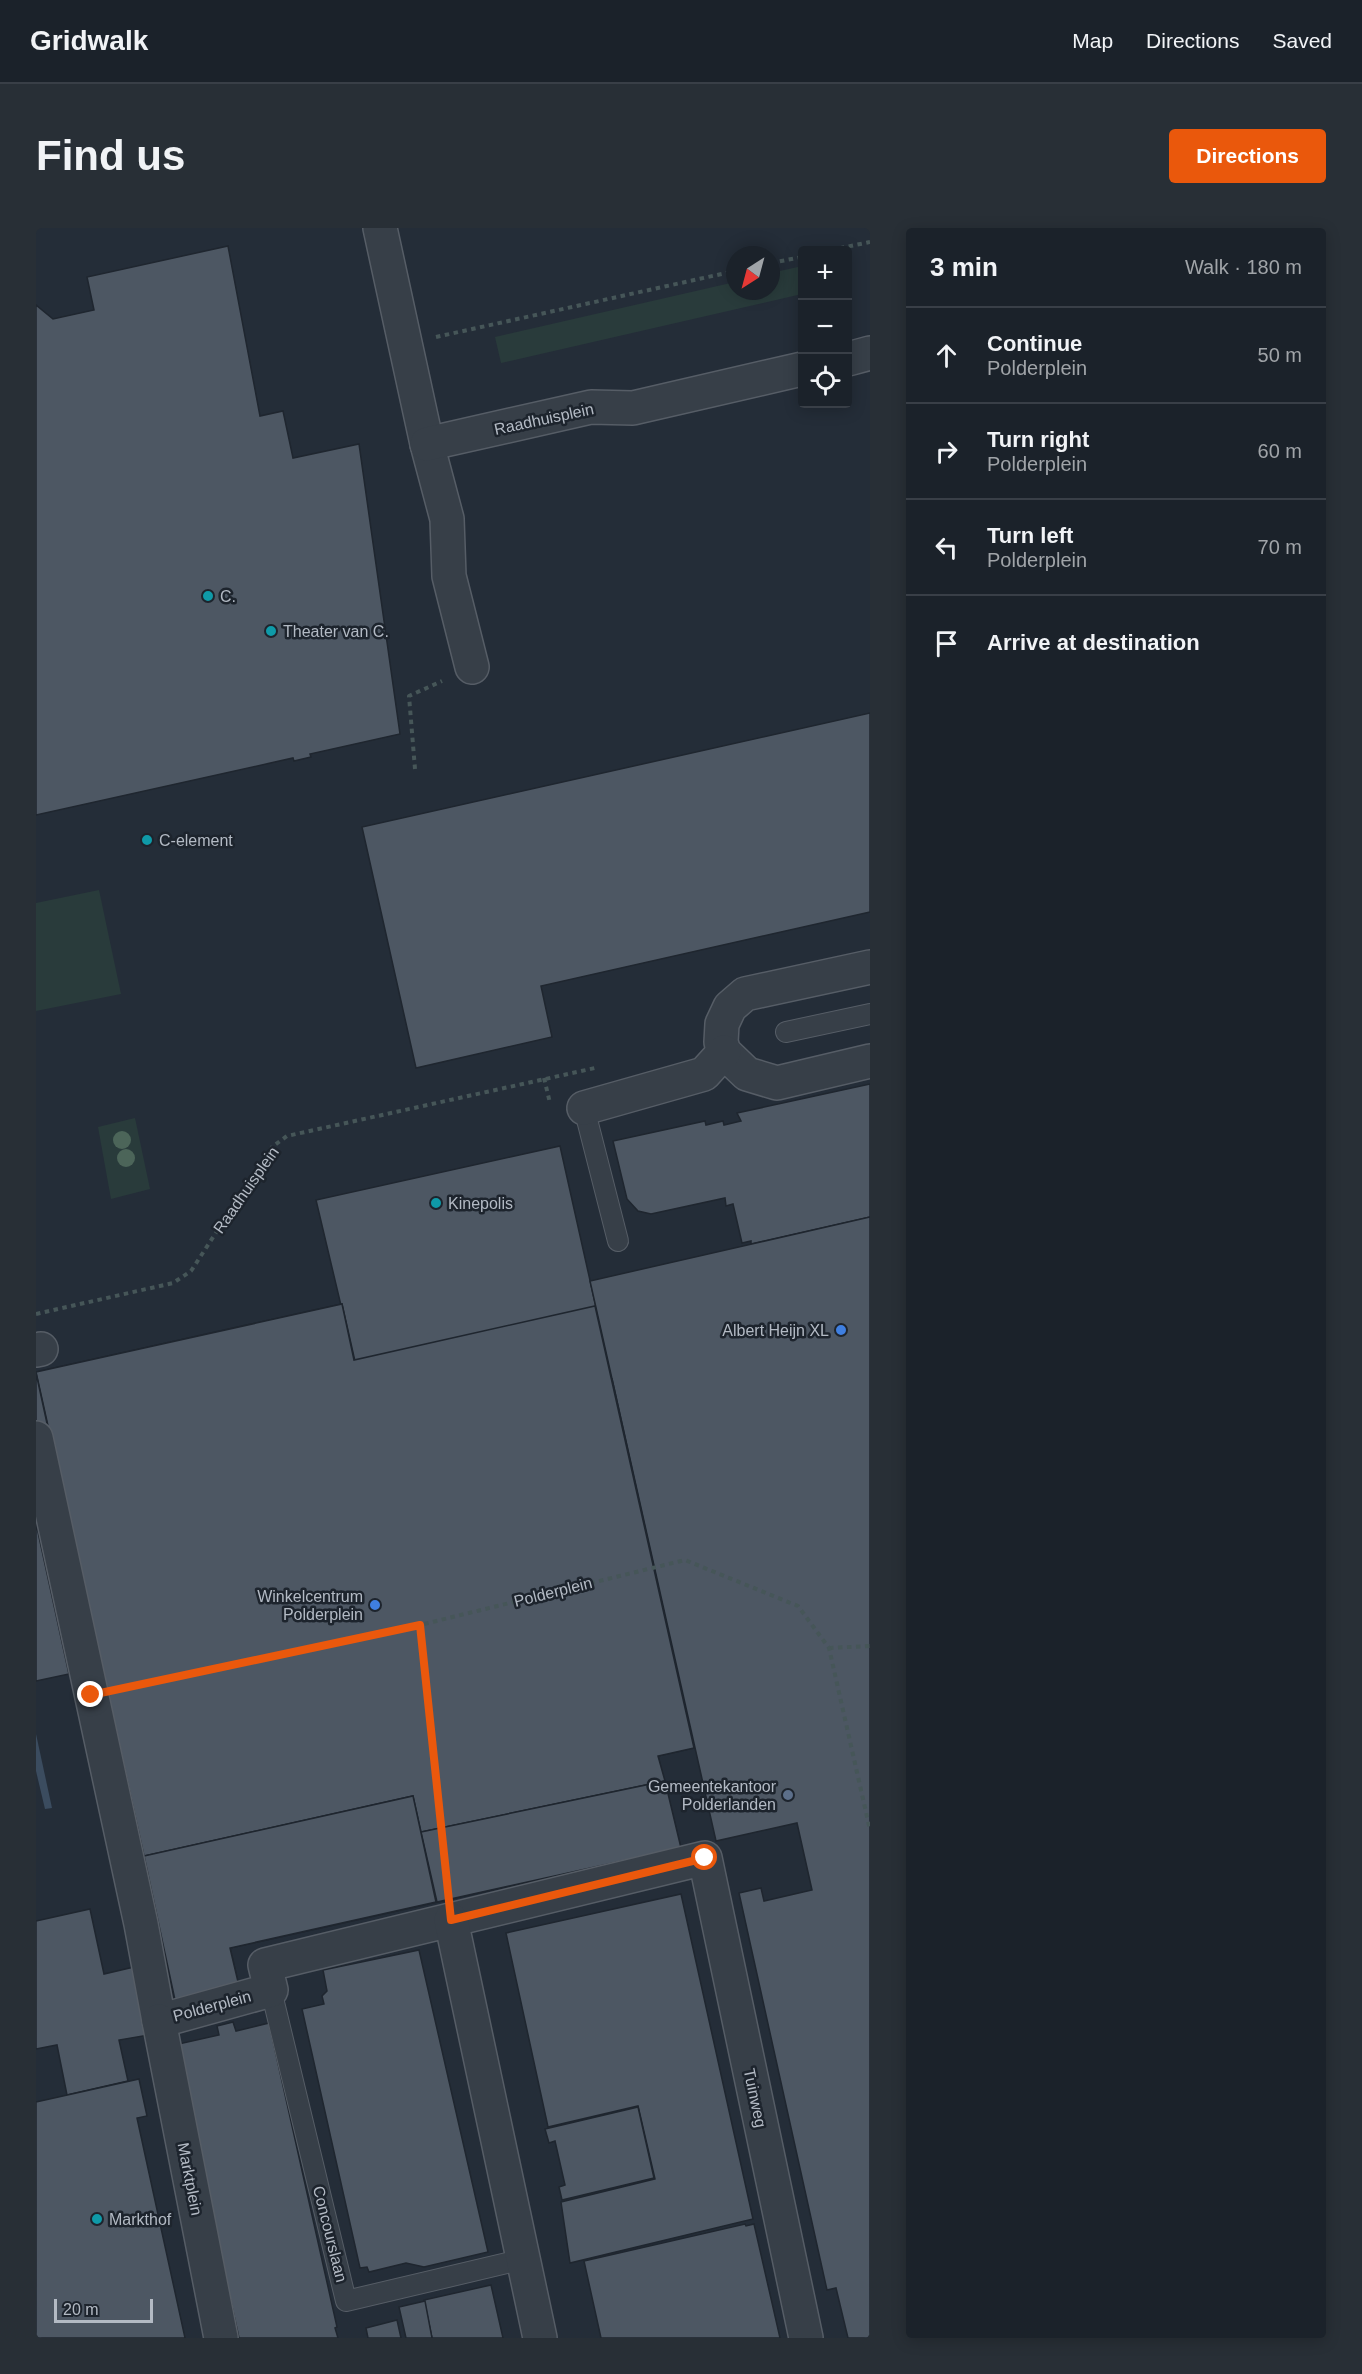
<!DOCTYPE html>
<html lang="en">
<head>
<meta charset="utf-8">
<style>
	body { margin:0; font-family:Helvetica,sans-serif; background:#282f36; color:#f1f3f6 }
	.controls { position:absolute; right:18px; top:18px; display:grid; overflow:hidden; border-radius:6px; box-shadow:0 3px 15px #0003 }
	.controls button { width:54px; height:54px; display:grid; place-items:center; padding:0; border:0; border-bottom:2px solid #393f47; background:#1b222a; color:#f1f3f6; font:30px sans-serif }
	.compass { position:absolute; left:690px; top:18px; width:54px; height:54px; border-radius:50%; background:#1b222a; box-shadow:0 3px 15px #0003; rotate:216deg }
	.scale { position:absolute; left:18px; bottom:15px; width:99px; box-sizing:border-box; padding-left:6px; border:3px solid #b3bac4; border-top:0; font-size:16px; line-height:21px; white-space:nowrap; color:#b3bac4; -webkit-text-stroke:4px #1d242d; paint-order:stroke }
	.stop { position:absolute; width:18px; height:18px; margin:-14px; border:4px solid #ea580c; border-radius:50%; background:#fff }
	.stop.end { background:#ea580c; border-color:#fff; box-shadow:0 2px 6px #0008 }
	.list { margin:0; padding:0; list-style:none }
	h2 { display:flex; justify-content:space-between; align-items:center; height:78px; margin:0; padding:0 24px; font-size:26px }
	h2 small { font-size:20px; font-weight:400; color:#a0a4a8 }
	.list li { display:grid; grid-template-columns:39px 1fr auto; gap:18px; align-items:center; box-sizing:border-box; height:96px; padding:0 24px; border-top:2px solid #393f47 }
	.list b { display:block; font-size:22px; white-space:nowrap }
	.list p { margin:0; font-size:20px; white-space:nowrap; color:#a0a4a8 }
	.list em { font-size:20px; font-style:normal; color:#a0a4a8 }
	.icon { flex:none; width:33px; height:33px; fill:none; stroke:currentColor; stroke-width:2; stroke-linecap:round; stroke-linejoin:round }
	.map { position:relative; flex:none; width:834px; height:2110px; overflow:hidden; border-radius:6px }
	header { display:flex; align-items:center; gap:36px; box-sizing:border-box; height:84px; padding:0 30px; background:#1b222a; border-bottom:2px solid #393f47 }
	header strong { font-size:28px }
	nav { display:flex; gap:33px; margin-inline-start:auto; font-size:21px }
	.intro { display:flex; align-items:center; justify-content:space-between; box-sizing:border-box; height:144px; padding:0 36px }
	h1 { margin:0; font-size:42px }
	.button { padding:15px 27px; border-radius:6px; background:#ea580c; color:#fff; font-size:21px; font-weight:700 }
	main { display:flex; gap:36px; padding:0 36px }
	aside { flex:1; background:#1b222a; border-radius:6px; box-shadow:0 3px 15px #0003 }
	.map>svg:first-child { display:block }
	.green { fill:#293b3b }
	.water { fill:#3b4c5f }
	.building { fill:#4d5763; stroke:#1f262f; stroke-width:1.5 }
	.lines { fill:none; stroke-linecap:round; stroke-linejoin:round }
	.lane-casing { stroke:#565d66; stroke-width:22 }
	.street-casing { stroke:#565d66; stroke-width:36 }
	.path { stroke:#465658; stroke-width:4; stroke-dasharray:4.5 4.5; stroke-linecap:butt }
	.lane { stroke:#373f48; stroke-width:20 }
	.street { stroke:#373f48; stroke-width:33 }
	.tree { fill:#4c6559 }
	.route { stroke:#ea580c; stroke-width:8 }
	.culture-dot { fill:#0f9aa8; stroke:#1d242d; stroke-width:2 }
	.shop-dot { fill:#3f7fe0; stroke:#1d242d; stroke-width:2 }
	.service-dot { fill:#5c6f8a; stroke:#1d242d; stroke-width:2 }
	.labels { text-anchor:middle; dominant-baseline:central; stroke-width:5; stroke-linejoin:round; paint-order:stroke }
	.street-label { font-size:16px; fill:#b3bac4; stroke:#1d242d }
	.poi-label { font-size:16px; fill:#b3bac4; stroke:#1d242d; text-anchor:start }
</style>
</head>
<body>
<header>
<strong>Gridwalk</strong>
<nav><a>Map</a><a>Directions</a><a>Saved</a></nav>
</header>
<div class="intro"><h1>Find us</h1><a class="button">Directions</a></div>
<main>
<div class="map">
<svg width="834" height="2110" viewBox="0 0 834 2110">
	<rect width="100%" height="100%" fill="#242d38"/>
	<g class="green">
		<polygon points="766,38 766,66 465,135 459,109 699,54 699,63 735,63 735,45"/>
		<polygon points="63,662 85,766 0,783 0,675"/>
		<polygon points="99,890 114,961 75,971 62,899"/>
	</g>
	<polygon class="water" points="0,1506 16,1580 9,1581 0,1543"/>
	<g class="building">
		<polygon points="192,18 224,188 247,183 257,230 323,216 364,506 274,526 275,529 258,533 257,530 0,587 0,77 17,91 58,82 51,49"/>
		<polygon points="834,485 834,684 505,758 516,809 380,840 326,599"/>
		<polygon points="834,856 834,989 715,1016 715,1013 706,1015 697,976 690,978 689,970 615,986 602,983 591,971 577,913 669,893 670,897 687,893 688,897 705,893 701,885"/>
		<polygon points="524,918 576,1151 335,1204 280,972"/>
		<polygon points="834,989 834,2110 812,2110 800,2060 791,2062 703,1665 725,1660 728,1673 776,1662 761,1595 680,1613 554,1053"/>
		<polygon points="306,1076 335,1204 576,1151 658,1520 622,1528 645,1620 194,1720 203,1758 139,1772 0,1144"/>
		<polygon points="306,1076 318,1132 559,1078 658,1520 622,1528 629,1553 385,1604 377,1568 108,1628 0,1144"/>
		<polygon points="0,1145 12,1200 0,1202"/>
		<polygon points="0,1295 33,1446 0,1453"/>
		<polygon points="629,1553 645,1620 401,1674 385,1604"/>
		<polygon points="377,1568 400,1674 194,1720 203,1758 139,1772 108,1628"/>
		<polygon points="645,1666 717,1991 534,2035 525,1974 619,1951 602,1878 512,1899 470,1705"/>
		<polygon points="54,1681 68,1746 98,1739 113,1807 83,1812 92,1853 31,1867 21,1817 0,1821 0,1693"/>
		<polygon points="383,1722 452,2024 388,2039 370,2035 333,2044 331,2039 324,2040 266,1781 288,1776 286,1768 291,1763 287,1742"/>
		<polygon points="197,1794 200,1803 233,1795 301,2099 299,2100 302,2110 203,2110 138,1817 183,1807 181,1798"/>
		<polygon points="103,1851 111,1888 101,1890 149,2110 0,2110 0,1874"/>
		<polygon points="602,1879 618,1950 526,1972 523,1959 529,1957 519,1913 513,1915 509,1901"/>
		<polygon points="709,1996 710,1998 718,1996 744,2110 565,2110 548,2033"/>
		<polygon points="455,2057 467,2110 396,2110 388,2072"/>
		<polygon points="389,2073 396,2110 370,2110 363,2079"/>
		<polygon points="361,2092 365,2110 332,2110 330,2100"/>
	</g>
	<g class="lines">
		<defs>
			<g id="lane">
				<polyline points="750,804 834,786"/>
				<polyline points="548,880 582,1013"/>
				<polyline points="235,1762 310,2073 488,2031"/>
			</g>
			<g id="street">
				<polyline points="344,0 391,216 411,291 413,348 436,439"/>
				<polyline points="812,131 834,125"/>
				<polyline points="391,216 555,179 597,180 766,141"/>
				<polyline points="834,739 709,766 694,779 686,796 685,814 688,824 711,846 741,855 834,833"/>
				<polyline points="548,880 668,846 688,824"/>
				<polyline points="0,1122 5,1121"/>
				<polyline points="0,1210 105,1696 123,1793 235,1762 229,1737 669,1630 770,2110"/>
				<polyline points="415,1692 504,2110"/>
				<polyline points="123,1793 185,2110"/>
			</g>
		</defs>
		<use href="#lane" class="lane-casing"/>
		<use href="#street" class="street-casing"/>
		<g class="path">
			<polyline points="795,22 834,14"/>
			<polyline points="735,35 766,29"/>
			<polyline points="400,109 699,43"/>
			<polyline points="379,541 373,468 406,453"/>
			<polyline points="508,850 514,875"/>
			<polyline points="0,1086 137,1055 155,1043 236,919 251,908 559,840"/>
			<polyline points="384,1397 412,1659"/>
			<polyline points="793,1420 834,1418"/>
			<polyline points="89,1460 384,1397 649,1332 762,1378 793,1420 834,1602"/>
		</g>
		<use href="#lane" class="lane"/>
		<use href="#street" class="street"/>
	</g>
	<g class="tree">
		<circle cx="86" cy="912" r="9"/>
		<circle cx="90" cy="930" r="9"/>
	</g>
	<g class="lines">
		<polyline class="route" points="55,1467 384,1397 415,1692 669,1630"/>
	</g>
	<g class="culture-dot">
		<circle cx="172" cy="368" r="6"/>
		<circle cx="235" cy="403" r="6"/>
		<circle cx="111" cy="612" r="6"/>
		<circle cx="400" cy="975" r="6"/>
		<circle cx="61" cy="1991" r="6"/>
	</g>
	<g class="shop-dot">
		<circle cx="805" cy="1102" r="6"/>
		<circle cx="339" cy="1377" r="6"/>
	</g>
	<circle class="service-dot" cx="752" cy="1567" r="6"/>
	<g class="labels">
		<g class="street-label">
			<text transform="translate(508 191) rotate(-12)">Raadhuisplein</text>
			<text transform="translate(210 962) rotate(-55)">Raadhuisplein</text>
			<text transform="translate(517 1364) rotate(-14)">Polderplein</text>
			<text transform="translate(176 1778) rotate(-15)">Polderplein</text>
			<text transform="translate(719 1870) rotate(78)">Tuinweg</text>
			<text transform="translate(154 1951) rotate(79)">Marktplein</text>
			<text transform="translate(294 2006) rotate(76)">Concourslaan</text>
		</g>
		<g class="poi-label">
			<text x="184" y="368">C.</text>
			<text x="247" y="403">Theater van C.</text>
			<text x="123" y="612">C-element</text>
			<text x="412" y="975">Kinepolis</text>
			<text x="793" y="1102" text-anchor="end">Albert Heijn XL</text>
			<text x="327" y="1368" text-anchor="end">Winkelcentrum<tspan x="327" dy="18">Polderplein</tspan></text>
			<text x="740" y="1558" text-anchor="end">Gemeentekantoor<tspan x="740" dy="18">Polderlanden</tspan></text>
			<text x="73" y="1991">Markthof</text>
		</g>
	</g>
</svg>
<div class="controls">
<button>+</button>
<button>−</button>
<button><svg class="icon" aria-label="locate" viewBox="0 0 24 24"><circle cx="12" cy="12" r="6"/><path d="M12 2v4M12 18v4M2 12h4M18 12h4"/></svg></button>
</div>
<svg class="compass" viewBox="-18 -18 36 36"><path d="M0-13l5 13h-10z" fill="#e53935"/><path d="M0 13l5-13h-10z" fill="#a0a4a8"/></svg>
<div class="scale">20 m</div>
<div class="stop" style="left:669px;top:1630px"></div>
<div class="stop end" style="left:55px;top:1467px"></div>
</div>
<aside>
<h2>3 min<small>Walk · 180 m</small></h2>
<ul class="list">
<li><svg class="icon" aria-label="ahead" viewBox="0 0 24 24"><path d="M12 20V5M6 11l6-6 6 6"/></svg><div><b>Continue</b><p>Polderplein</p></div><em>50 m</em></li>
<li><svg class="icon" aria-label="right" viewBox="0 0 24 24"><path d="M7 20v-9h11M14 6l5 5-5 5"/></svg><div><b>Turn right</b><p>Polderplein</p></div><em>60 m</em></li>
<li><svg class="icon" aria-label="left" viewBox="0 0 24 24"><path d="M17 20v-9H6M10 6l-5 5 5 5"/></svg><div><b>Turn left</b><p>Polderplein</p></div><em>70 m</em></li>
<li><svg class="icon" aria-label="arrive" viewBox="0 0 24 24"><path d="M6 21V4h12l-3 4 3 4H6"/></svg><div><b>Arrive at destination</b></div></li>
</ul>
</aside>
</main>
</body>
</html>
